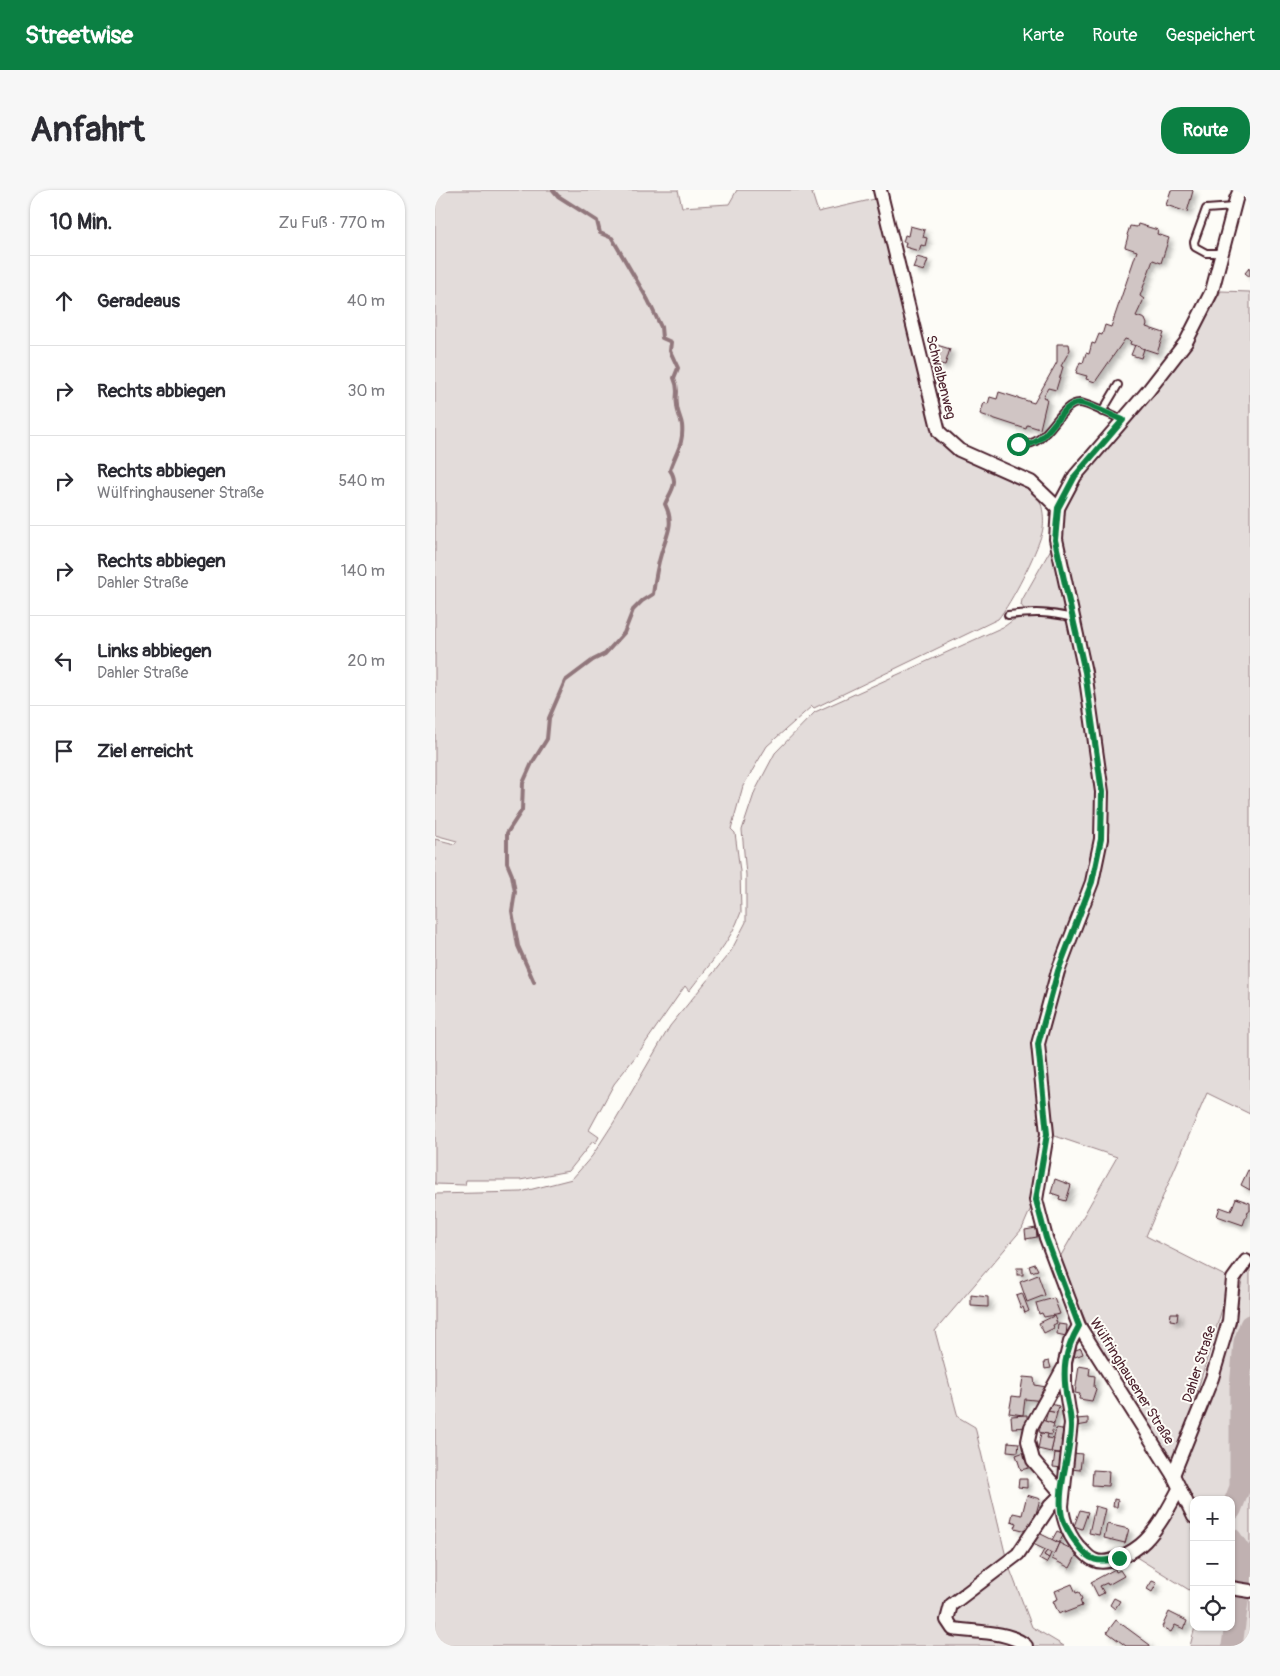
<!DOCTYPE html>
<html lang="de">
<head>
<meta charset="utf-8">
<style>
	body { margin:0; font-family:Pangolin,sans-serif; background:#f7f7f7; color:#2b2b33 }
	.controls { position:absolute; right:15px; bottom:15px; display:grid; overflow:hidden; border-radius:10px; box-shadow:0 1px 4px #0004 }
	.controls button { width:45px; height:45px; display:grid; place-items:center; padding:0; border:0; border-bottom:1px solid #e1e1e2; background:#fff; color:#2b2b33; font:25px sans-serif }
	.stop { position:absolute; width:15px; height:15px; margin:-11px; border:4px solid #0b8043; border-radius:50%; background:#fff }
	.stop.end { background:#0b8043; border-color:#fff; box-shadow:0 1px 5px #0008 }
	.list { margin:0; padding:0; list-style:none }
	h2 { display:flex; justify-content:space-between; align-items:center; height:65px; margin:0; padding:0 20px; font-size:21px }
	h2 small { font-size:16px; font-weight:400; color:#7c7c81 }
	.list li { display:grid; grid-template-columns:32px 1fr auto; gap:15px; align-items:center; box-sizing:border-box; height:90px; padding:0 20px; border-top:1px solid #e1e1e2 }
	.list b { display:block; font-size:19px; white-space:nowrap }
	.list p { margin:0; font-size:16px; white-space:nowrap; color:#7c7c81 }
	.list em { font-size:16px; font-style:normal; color:#7c7c81 }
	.icon { flex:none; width:28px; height:28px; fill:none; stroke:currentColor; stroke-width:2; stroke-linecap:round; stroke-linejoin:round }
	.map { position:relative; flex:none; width:815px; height:1456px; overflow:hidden; border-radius:20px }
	header { display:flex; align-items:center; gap:30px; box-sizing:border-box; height:70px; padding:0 25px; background:#0b8043; color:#fff }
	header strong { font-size:24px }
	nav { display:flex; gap:28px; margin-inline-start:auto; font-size:18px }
	.intro { display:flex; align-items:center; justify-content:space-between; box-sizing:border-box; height:120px; padding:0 30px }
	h1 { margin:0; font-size:35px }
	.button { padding:12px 22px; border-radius:20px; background:#0b8043; color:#fff; font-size:18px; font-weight:700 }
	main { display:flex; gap:30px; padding:0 30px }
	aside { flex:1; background:#fff; border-radius:20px; box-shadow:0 1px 4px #0004 }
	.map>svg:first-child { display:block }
	.green { fill:#e3dcda; stroke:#967e82 }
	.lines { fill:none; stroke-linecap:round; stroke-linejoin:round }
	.stream { stroke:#91777b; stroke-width:4 }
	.river { stroke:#c0b1b1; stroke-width:21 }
	.building { fill:#d0c5c4; stroke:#4a1f2b; filter:url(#shadow) }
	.lane-casing { stroke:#4a1f2b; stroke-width:10 }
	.street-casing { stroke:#4a1f2b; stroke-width:16 }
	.lane { stroke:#fdfcf7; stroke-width:6 }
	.street { stroke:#fdfcf7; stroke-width:12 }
	.route { stroke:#0b8043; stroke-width:6 }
	.labels { text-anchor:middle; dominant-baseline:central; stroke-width:4; stroke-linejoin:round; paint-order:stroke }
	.street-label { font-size:14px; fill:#4a1f2b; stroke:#fdfcf7 }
</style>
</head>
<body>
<header>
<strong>Streetwise</strong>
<nav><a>Karte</a><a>Route</a><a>Gespeichert</a></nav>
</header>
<div class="intro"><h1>Anfahrt</h1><a class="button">Route</a></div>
<main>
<aside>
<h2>10 Min.<small>Zu Fuß · 770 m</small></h2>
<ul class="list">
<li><svg class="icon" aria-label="ahead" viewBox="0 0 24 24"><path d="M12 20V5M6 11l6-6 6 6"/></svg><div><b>Geradeaus</b></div><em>40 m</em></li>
<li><svg class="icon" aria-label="right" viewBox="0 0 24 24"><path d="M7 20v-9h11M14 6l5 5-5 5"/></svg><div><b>Rechts abbiegen</b></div><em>30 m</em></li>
<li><svg class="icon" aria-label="right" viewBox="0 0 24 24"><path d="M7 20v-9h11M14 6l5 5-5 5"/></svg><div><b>Rechts abbiegen</b><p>Wülfringhausener Straße</p></div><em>540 m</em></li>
<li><svg class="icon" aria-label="right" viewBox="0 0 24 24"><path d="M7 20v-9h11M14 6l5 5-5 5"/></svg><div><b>Rechts abbiegen</b><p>Dahler Straße</p></div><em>140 m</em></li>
<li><svg class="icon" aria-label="left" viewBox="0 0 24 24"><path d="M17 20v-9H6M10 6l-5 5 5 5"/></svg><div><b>Links abbiegen</b><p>Dahler Straße</p></div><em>20 m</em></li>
<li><svg class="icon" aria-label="arrive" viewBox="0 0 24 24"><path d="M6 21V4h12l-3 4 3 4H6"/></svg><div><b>Ziel erreicht</b></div></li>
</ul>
</aside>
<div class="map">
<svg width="815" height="1456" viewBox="0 0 815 1456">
	<defs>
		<filter id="shadow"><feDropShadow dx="4" dy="4" stdDeviation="2.5" flood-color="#0004"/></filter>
	</defs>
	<rect width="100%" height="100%" fill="#fdfcf7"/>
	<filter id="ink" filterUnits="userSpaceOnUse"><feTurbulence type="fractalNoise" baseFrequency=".02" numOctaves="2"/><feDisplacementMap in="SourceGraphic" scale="10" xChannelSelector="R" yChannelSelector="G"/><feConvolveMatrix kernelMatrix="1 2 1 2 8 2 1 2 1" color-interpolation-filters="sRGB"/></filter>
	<g filter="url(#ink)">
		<g class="green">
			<path d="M0 0H243L247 17 294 14 302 0H376L383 22 444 8 497 237 502 252C523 263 544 273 565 282 574 286 585 289 593 295 607 303 611 328 607 343 601 364 577 412 563 429L379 518 377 516 332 556 308 596 296 639 300 643 305 681 306 722C296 752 273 776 254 801L250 796 204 862 179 894 154 940 164 947 160 954 158 951 134 981 85 990H31L30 995 0 994V649L20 654 22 651 0 645Z"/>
			<polygon points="786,101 815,102 815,924 772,903 711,1046 796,1089 742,1269 735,1270 667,1162 652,1134 624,1069 682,967 614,944 610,848 632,778 658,706 673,641 670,576 656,486 627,347 630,321 637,299 717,203 769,132"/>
			<path d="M617 357 633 422C619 419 604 418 590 420L586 415 587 410Z"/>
			<polygon points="599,425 619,426 635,430 647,483 664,604 662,649 654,690 601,853 610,944 599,1011 587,1039 500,1141 523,1227 540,1237 572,1371 515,1414 511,1430 589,1456 0,1456 0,1004 86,1002 137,989 157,966 179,932 235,836 296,761 311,732 311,685 307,640 320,601 340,563 380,522 570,436 578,430"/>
			<polygon points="815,1070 815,1397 796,1393 796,1310 759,1310 759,1313 752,1297 743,1283 795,1143 808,1087"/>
			<path d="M743 1311C766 1328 759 1377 759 1403L698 1365Z"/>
			<polygon points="573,1374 597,1437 629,1456 593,1456 519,1438 518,1415"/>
			<polygon points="796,1404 815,1407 815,1456 755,1456 760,1437 796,1437"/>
		</g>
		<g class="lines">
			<path class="stream" d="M99 792 83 756 77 721 80 702 77 685 72 673V643L87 620 88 593 97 573 112 549 114 528 130 491 158 470 170 464 189 443 198 420 207 411 218 404C220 390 222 377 226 364 232 344 240 334 230 314 236 301 244 293 235 280 241 262 249 254 247 235 246 228 242 222 242 215 240 203 245 201 239 188L243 178 235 161 236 152 227 148 226 137 213 110 177 48 165 43 162 31 123 6 118 0"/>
			<g class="river">
				<polyline points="796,1320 805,1297 805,1198 809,1152 815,1135"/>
				<polyline points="796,1348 809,1367 797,1456"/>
			</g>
		</g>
		<g class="building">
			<polygon points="736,0 757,0 758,1 752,22 731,15"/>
			<polygon points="703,34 723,40 722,44 734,48 726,73 718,70 705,106 709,109 701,126 710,129 712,134 711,137 729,143 722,163 695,154 696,151 690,149 660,192 651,189 652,186 641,183 645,172 648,173 651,163 654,164 657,153 660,154 664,144 667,145 670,135 676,137 702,61 690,57 693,46 692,45 695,36 702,37"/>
			<polygon points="475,36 490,40 488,47 492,48 490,56 486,55 484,61 470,57 471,52 468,52 470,45 473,46"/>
			<polygon points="482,67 493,70 489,81 478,78"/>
			<polygon points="815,77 815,87 810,83"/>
			<polygon points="622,154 634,154 635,160 626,176 628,177 621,200 613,198 608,207 612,209 605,239 592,235 591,239 545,224 549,213 553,214 555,207 562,209 564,202 599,213 622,172"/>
			<polygon points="502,155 515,159 510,175 497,172"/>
			<polygon points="700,155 709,159 706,168 696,165"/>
			<polygon points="813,980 815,981 815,1000 806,995"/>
			<polygon points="620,989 636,995 631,1011 624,1009 625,1006 616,1003"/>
			<polygon points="801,1008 815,1013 815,1021 813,1021 808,1035 782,1026 785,1017 796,1021"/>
			<polygon points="601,1038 602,1047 591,1049 590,1040"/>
			<polygon points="600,1074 603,1080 596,1082 594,1076"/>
			<rect x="582" y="1078" width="6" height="7"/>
			<polygon points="603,1085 610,1105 592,1112 585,1092"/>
			<polygon points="587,1103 594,1121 590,1123 588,1117 586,1118 581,1105"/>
			<polygon points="536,1105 553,1107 553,1117 536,1116"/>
			<polygon points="619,1108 625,1124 609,1127 607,1123 604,1124 601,1113"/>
			<polygon points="736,1123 743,1123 742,1131 735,1130"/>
			<polygon points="619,1126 622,1133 618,1135 619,1138 609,1143 604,1133"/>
			<polygon points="623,1134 632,1135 631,1146 622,1144"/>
			<polygon points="646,1158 648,1164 640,1167 638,1161"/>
			<polygon points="614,1171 616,1178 610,1179 609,1172"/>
			<polygon points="644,1176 655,1178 654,1185 660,1186 659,1197 661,1199 657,1211 644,1209 645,1204 640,1203"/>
			<polygon points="588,1187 599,1188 600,1195 611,1197 609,1211 590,1209 588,1225 574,1223 577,1206 585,1207"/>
			<polygon points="615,1214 624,1216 622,1223 613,1221"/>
			<polygon points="613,1221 622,1223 619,1234 610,1231"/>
			<polygon points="592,1225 592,1237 577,1238 576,1226"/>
			<polygon points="653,1228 653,1234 642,1236 641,1229"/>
			<polygon points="607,1230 619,1234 616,1245 604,1242"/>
			<polygon points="621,1238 627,1239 628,1242 626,1251 628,1251 625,1263 616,1262"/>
			<polygon points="606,1243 613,1244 612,1248 619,1249 616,1262 603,1259"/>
			<polygon points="573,1252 584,1253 583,1262 572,1261"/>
			<polygon points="592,1261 597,1277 586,1280 581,1265"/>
			<polygon points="620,1263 629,1264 627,1278 618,1277"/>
			<polygon points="638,1263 647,1264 645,1280 636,1279"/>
			<polygon points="658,1280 674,1281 673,1296 657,1295"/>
			<polygon points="584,1289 592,1289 592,1298 583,1297"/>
			<polygon points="592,1305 605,1309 596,1342 580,1338 582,1333 576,1331 578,1323 587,1325"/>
			<polygon points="679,1309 683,1310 682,1317 678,1317"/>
			<polygon points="660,1316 670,1319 664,1345 654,1343"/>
			<polygon points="645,1320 653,1322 647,1339 639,1336"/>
			<polygon points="672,1334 694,1339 690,1353 669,1348"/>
			<polygon points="622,1341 629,1344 624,1353 617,1350"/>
			<polygon points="604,1343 624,1353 619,1364 598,1354"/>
			<polygon points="624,1353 643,1362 635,1378 617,1369"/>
			<polygon points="609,1360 612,1361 609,1365 614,1368 611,1373 604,1369"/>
			<polygon points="612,1361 616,1363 614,1368 609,1365"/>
			<polygon points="680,1379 681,1382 685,1380 689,1386 673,1395 672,1393 665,1396 669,1403 663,1406 656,1392"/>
			<polygon points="717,1391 722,1393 717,1402 712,1399"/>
			<polygon points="637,1394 641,1403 644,1402 647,1409 645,1410 647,1416 629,1423 629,1421 624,1424 618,1411 623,1409 620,1401"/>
			<polygon points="679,1408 685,1411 680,1419 675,1415"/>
			<polygon points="734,1422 752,1431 749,1439 740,1435 736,1442 727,1437"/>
			<polygon points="681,1430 715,1455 715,1456 691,1456 672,1442"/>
		</g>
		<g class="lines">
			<defs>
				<g id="lane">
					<polyline points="787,63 771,63 760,57 759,52 771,19 799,17"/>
					<polyline points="667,222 683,195"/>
					<path d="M583 254C614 260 623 212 645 213 651 213 680 227 688 230"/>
					<path d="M573 425C599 422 613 422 638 428"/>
				</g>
				<g id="street">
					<polyline points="445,0 504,242 524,260 596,292 623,318"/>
					<path d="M644 1136 635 1152 630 1172V1196L636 1233 627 1316C628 1331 635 1349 647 1360 650 1363 654 1368 659 1370 673 1377 700 1361 710 1351 724 1337 735 1316 744 1299"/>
					<polyline points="738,1285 777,1188 794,1131 798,1089 811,1071"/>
					<polyline points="627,1304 598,1270 593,1251 596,1237 629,1177"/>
					<polyline points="759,1327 738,1285 644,1136 611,1048 601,1010 612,944 603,854 623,781 657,692 666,649 667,602 650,482 621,349 623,318 640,286 713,201 751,152 777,101 801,9 805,0"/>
					<polyline points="796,1398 815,1401"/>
					<path d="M591 1456C575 1441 539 1442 518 1439L512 1430 516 1415 583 1364 615 1316 627 1304"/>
				</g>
			</defs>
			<use href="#lane" class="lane-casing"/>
			<use href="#street" class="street-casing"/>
			<use href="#lane" class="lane"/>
			<use href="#street" class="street"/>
		</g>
	</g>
	<g class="lines" filter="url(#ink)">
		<path class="route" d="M583 254C614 261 623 212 645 213 651 213 680 227 688 230L640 286 623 318 620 350 650 482 667 602 666 649 657 692 623 781 603 854 612 944 601 1010 611 1048 644 1136C629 1162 627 1180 632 1209 634 1218 636 1227 636 1236 636 1263 621 1300 627 1327 630 1336 636 1346 642 1354 654 1372 664 1373 684 1368"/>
	</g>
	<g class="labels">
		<g class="street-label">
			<text transform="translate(506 187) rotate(76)">Schwalbenweg</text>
			<text transform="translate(764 1174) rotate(-72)">Dahler Straße</text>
			<text transform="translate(697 1191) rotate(58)">Wülfringhausener Straße</text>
		</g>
	</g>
</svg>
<div class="controls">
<button>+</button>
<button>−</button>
<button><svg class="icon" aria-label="locate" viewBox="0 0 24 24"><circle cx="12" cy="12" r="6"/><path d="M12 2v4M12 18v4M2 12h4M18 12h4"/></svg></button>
</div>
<div class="stop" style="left:583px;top:254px"></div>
<div class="stop end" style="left:684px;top:1368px"></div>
</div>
</main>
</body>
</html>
